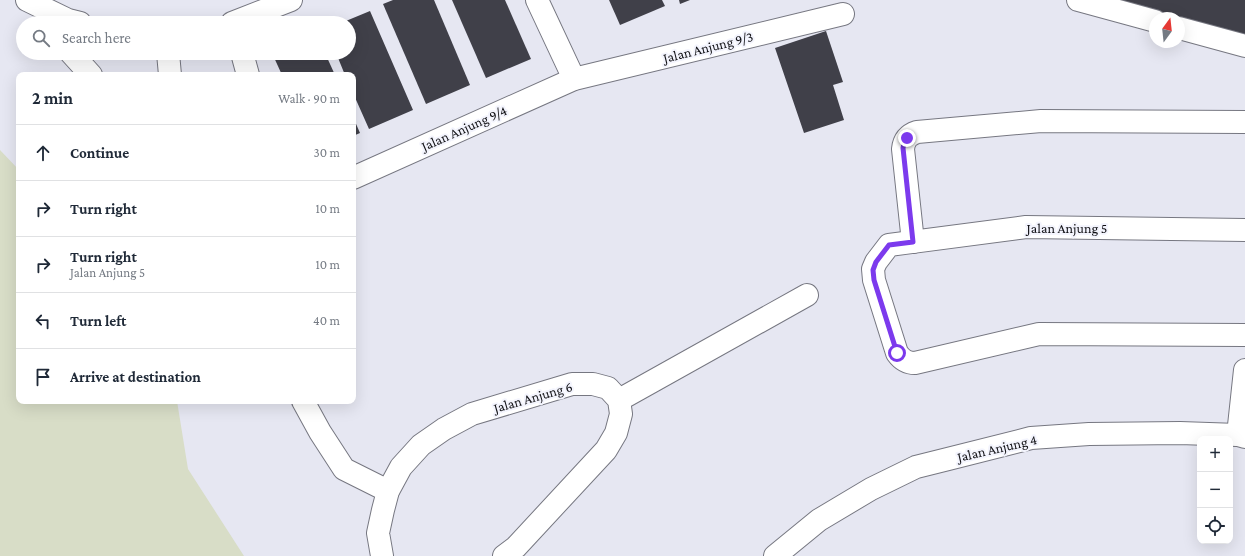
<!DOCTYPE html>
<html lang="en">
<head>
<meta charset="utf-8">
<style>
	body { margin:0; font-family:"Crimson Pro",serif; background:#f2f2f3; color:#1f2937 }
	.controls { position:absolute; right:12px; bottom:12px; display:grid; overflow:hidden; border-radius:8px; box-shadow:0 4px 16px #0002 }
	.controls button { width:36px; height:36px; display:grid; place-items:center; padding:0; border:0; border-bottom:1px solid #e0e1e3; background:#fff; color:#1f2937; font:20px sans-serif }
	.compass { position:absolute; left:1149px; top:12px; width:36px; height:36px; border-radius:50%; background:#fff; box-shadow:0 4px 16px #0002; rotate:15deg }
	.stop { position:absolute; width:12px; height:12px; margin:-9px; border:3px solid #7c3aed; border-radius:50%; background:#fff }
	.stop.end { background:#7c3aed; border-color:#fff; box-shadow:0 1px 4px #0008 }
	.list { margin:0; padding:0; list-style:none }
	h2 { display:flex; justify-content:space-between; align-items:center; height:52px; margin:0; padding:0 16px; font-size:17px }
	h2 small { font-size:13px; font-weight:400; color:#747a83 }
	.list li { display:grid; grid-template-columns:26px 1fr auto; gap:12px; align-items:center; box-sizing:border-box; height:56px; padding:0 16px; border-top:1px solid #e0e1e3 }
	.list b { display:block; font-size:15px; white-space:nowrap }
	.list p { margin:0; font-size:13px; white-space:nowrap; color:#747a83 }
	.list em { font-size:13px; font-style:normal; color:#747a83 }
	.icon { flex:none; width:22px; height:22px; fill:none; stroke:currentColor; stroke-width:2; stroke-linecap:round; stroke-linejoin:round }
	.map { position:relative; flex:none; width:1245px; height:556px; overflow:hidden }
	.search { position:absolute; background:#fff; box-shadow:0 4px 16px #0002; left:16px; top:16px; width:340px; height:44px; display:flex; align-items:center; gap:10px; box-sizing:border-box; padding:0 14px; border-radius:22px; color:#747a83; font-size:15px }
	.panel { position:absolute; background:#fff; box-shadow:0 4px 16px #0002; left:16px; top:72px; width:340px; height:332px; border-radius:8px }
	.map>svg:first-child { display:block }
	.green { fill:#d8ddc7 }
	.building { fill:#404049 }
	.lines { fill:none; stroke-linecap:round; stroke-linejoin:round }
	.minor-casing { stroke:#767781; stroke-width:24 }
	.minor { stroke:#fff; stroke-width:22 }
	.route { stroke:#7c3aed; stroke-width:5 }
	.labels { text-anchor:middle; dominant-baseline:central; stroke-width:4; stroke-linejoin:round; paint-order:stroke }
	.street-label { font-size:14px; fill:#0f0f13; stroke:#f3f4fd }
</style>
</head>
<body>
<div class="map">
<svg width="1245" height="556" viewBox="0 0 1245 556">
	<rect width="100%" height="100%" fill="#e6e7f2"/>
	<polygon class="green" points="0,150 19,170 19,401 177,401 188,469 244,556 0,556"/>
	<g class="building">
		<polygon points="393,0 434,0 470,85 426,104 383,4"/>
		<polygon points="452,0 505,0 531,59 486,78"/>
		<polygon points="609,0 662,0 665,6 620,25"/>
		<polygon points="679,0 690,0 680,4"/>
		<polygon points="1108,0 1245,0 1245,41 1179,18 1166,18"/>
		<polygon points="370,11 413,110 369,129 353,93 353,75 345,75 336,53 349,53 349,23 341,23"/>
		<polygon points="826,31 843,82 833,85 844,120 804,133 775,48"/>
		<polygon points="272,53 325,53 335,75 282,75"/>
		<polygon points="353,117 360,133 353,136"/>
	</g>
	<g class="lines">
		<defs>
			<g id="minor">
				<polyline points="27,0 68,20 80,23"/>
				<polyline points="537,0 574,79"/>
				<polyline points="1078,0 1155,21"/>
				<polyline points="232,23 291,0"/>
				<polyline points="1179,28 1245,46"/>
				<polyline points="71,53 91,75"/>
				<polyline points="168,53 170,75"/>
				<polyline points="242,53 248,75"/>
				<polyline points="353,178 574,79 843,14"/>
				<path d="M1245 230 1026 227 889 245 876 262 873 269 874 280 897 353C902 360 907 363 915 363L1039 334 1245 335"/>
				<path d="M913 242 903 149C904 140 908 135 917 132L1041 121 1245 122"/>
				<polyline points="619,400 807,295"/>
				<polyline points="303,401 320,432 344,469 388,491"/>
				<polyline points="1238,435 1245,370"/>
				<polyline points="382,556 378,533 383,510 388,491 401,467 421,445 444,429 472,414 572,384 593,384 608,388 619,400 621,414 616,433 606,450 516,547 504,556"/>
				<polyline points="775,556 819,520 871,489 916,467 948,459 1031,438 1089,434 1180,433 1238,435 1245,437"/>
			</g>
		</defs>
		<use href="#minor" class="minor-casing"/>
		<use href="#minor" class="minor"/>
	</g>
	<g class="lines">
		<polyline class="route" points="897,353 874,280 873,270 876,262 889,245 913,242 903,148 904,143 907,138"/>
	</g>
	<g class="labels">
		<g class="street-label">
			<text transform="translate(708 47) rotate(-14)">Jalan Anjung 9/3</text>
			<text transform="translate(464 128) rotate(-24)">Jalan Anjung 9/4</text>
			<text x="1067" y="228">Jalan Anjung 5</text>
			<text transform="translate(533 397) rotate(-16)">Jalan Anjung 6</text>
			<text transform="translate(997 448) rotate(-13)">Jalan Anjung 4</text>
		</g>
	</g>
</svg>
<div class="controls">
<button>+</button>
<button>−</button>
<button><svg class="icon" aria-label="locate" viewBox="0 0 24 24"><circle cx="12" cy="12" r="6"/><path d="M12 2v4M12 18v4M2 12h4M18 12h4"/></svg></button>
</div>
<svg class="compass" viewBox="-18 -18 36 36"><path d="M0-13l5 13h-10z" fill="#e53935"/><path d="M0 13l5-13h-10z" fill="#747a83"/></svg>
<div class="stop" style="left:897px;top:353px"></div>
<div class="stop end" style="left:907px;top:138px"></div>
<div class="search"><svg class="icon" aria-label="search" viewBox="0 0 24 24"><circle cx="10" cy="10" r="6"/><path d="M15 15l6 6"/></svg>Search here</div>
<section class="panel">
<h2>2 min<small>Walk · 90 m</small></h2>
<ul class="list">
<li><svg class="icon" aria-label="ahead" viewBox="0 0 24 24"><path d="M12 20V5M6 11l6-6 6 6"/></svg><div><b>Continue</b></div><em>30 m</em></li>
<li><svg class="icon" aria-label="right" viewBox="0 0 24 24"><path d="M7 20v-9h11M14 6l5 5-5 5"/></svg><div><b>Turn right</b></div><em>10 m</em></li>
<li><svg class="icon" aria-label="right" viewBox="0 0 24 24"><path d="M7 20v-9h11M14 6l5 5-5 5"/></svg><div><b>Turn right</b><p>Jalan Anjung 5</p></div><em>10 m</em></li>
<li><svg class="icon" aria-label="left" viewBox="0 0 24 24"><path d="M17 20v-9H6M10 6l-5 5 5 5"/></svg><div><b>Turn left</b></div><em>40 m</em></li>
<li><svg class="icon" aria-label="arrive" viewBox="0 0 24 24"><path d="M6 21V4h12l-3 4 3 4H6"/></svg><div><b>Arrive at destination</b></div></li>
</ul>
</section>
</div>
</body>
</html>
